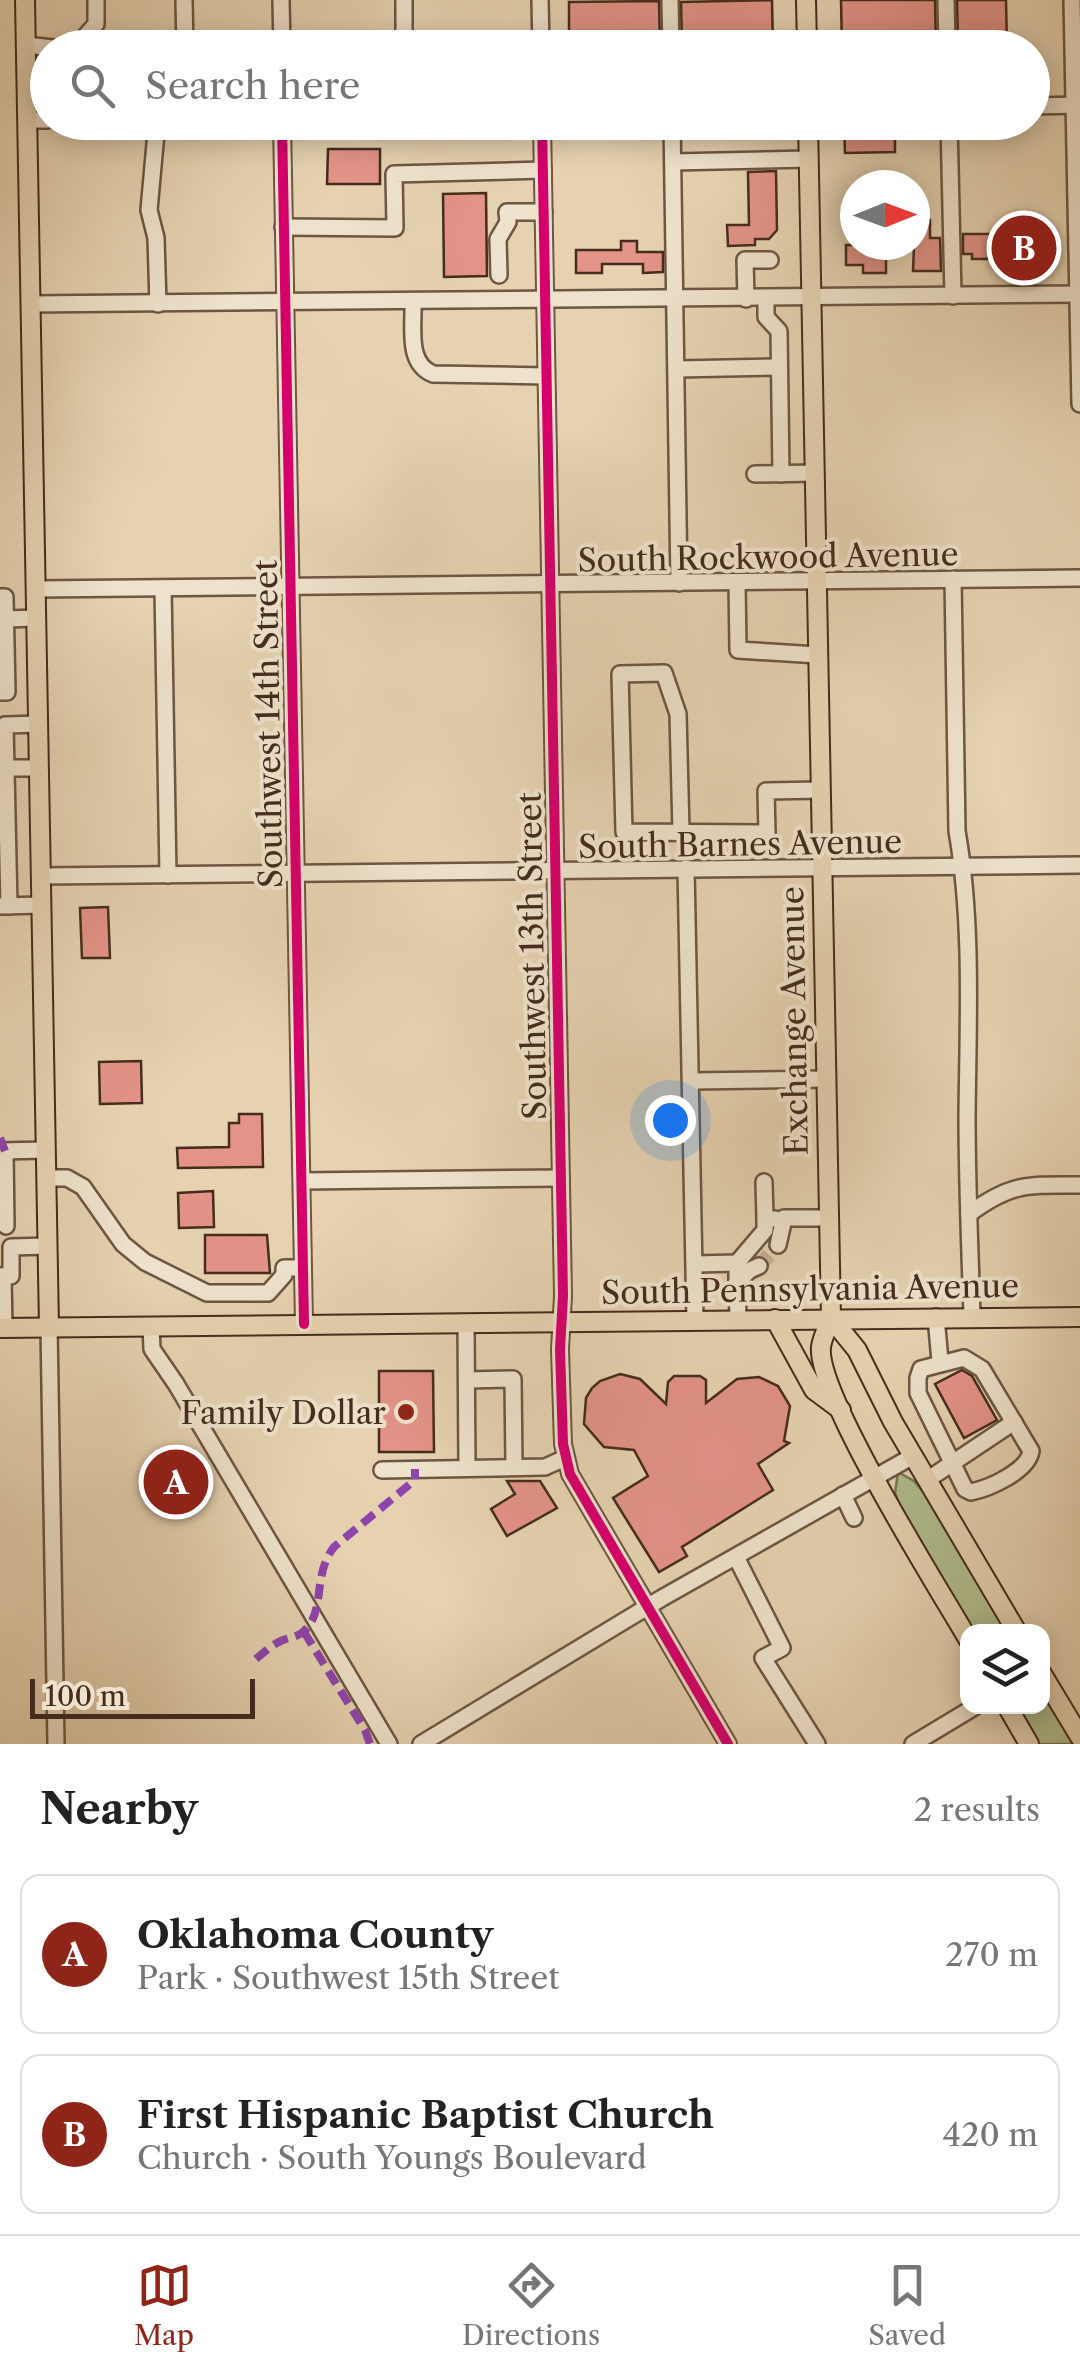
<!DOCTYPE html>
<html lang="en">
<head>
<meta charset="utf-8">
<style>
	body { margin:0; font-family:"Libre Caslon Text",serif; background:#f2f2f2; color:#222 }
	.controls { position:absolute; right:30px; bottom:30px; display:grid; overflow:hidden; border-radius:20px; box-shadow:0 5px 25px #0003 }
	.controls button { width:90px; height:90px; display:grid; place-items:center; padding:0; border:0; border-bottom:2px solid #e0e0e0; background:#fff; color:#222; font:50px sans-serif }
	.compass { position:absolute; left:840px; top:170px; width:90px; height:90px; border-radius:50%; background:#fff; box-shadow:0 5px 25px #0003; rotate:89deg }
	.scale { position:absolute; left:30px; bottom:25px; width:225px; box-sizing:border-box; padding-left:10px; border:5px solid #452c1d; border-top:0; font-size:28px; line-height:35px; white-space:nowrap; color:#452c1d; -webkit-text-stroke:8px #efe2cc; paint-order:stroke }
	.you { position:absolute; left:670px; top:1120px; width:35px; height:35px; margin:-25px; border:8px solid #fff; border-radius:50%; background:#1a73e8; box-shadow:0 0 0 15px #1a73e833 }
	.badge { display:grid; place-items:center; width:65px; height:65px; border-radius:50%; background:#8f2418; color:#fff; font-size:32px; font-weight:700 }
	.pin { position:absolute; translate:-50% -50%; border:5px solid #fff; box-shadow:0 2px 10px #0006 }
	.list { margin:0; padding:0; list-style:none }
	h2 { display:flex; justify-content:space-between; align-items:center; height:130px; margin:0; padding:0 40px; font-size:42px }
	h2 small { font-size:32px; font-weight:400; color:#767676 }
	.list li { display:grid; grid-template-columns:65px 1fr auto; gap:30px; align-items:center; box-sizing:border-box; height:160px; margin:0 20px 20px; padding:0 20px; border:2px solid #e0e0e0; border-radius:20px }
	.list b { display:block; font-size:38px; white-space:nowrap }
	.list p { margin:0; font-size:32px; white-space:nowrap; color:#767676 }
	.list em { font-size:32px; font-style:normal; color:#767676 }
	.icon { flex:none; width:55px; height:55px; fill:none; stroke:currentColor; stroke-width:2; stroke-linecap:round; stroke-linejoin:round }
	.map { position:relative; flex:none; width:1080px; height:1744px; overflow:hidden }
	.search { position:absolute; background:#fff; box-shadow:0 5px 25px #0003; left:30px; right:30px; top:30px; height:110px; display:flex; align-items:center; gap:25px; box-sizing:border-box; padding:0 35px; border-radius:55px; color:#767676; font-size:38px }
	.sheet { height:490px; background:#fff }
	nav { display:flex; justify-content:space-around; align-items:center; box-sizing:border-box; height:140px; border-top:2px solid #e0e0e0; background:#fff; font-size:28px; color:#767676 }
	nav a { display:grid; justify-items:center; gap:5px }
	nav .on { color:#8f2418 }
	.map>svg:first-child { display:block }
	.green { fill:#b1bd8e; stroke:#7b7456; stroke-width:2.5 }
	.building { fill:#e39388; stroke:#452c1d; stroke-width:2.5 }
	.lines { fill:none; stroke-linecap:round; stroke-linejoin:round }
	.minor-tunnel { stroke:#c6b193; stroke-width:15; stroke-dasharray:15 8; stroke-linecap:butt }
	.minor-casing { stroke:#6d5642; stroke-width:20 }
	.major-casing { stroke:#452c1d; stroke-width:22 }
	.minor { stroke:#efe2cc; stroke-width:15 }
	.major { stroke:#e6d2b1; stroke-width:18 }
	.quiet { stroke:#8e44ad; stroke-width:8; stroke-dasharray:15 8; stroke-linecap:butt }
	.cycleway-casing { stroke:#efe2cc; stroke-width:16 }
	.cycleway { stroke:#d6006c; stroke-width:10 }
	.poi-dot { fill:#8f2418; stroke:#efe2cc; stroke-width:4 }
	.labels { text-anchor:middle; dominant-baseline:central; stroke-width:8; stroke-linejoin:round; paint-order:stroke }
	.street-label { font-size:32px; fill:#452c1d; stroke:#efe2cc }
	.poi-label { font-size:32px; fill:#452c1d; stroke:#efe2cc; text-anchor:end }
</style>
</head>
<body>
<div class="map">
<svg width="1080" height="1744" viewBox="0 0 1080 1744">
	<rect width="100%" height="100%" fill="#e6d2b1"/>
	<filter id="stains"><feTurbulence type="fractalNoise" baseFrequency=".002" numOctaves="4"/><feColorMatrix values="0 0 0 0 .2 0 0 0 0 .09 0 0 0 0 .02 0 0 0 .5 -.17"/></filter>
	<radialGradient id="worn" r=".72"><stop offset=".6" stop-color="#630" stop-opacity="0"/><stop offset="1" stop-color="#630" stop-opacity=".3"/></radialGradient>
	<g class="green">
		<polygon points="148,1466 186,1468 203,1497 168,1498"/>
		<polygon points="898,1472 914,1481 925,1494 1007,1631 974,1631 901,1509 895,1493"/>
		<polygon points="1043,1692 1074,1744 1039,1744 1017,1707 1042,1706"/>
	</g>
	<g class="building">
		<polygon points="772,0 773,48 682,48 681,2"/>
		<polygon points="841,0 935,0 936,48 842,48"/>
		<polygon points="957,0 1006,0 1007,48 958,48"/>
		<polygon points="659,1 660,48 569,48 569,2"/>
		<polygon points="686,122 774,122 775,137 686,138"/>
		<polygon points="844,122 895,122 895,152 845,153"/>
		<polygon points="328,149 380,149 380,184 327,184"/>
		<polygon points="776,171 777,230 769,239 755,239 755,245 728,246 727,225 749,225 748,172"/>
		<polygon points="486,193 487,276 444,277 443,194"/>
		<polygon points="1044,218 1044,236 1038,236 1039,261 1033,261 1033,267 1016,267 1016,262 1010,259 972,259 972,254 963,254 963,234 1010,234 1010,219"/>
		<polygon points="915,220 930,220 930,238 940,238 941,271 913,271"/>
		<polygon points="621,241 637,241 637,252 663,252 663,272 643,273 643,264 602,264 602,273 576,273 576,250 621,250"/>
		<polygon points="846,245 886,245 886,273 863,273 863,265 846,265"/>
		<polygon points="108,907 110,958 82,958 80,908"/>
		<polygon points="141,1061 142,1103 100,1104 99,1062"/>
		<polygon points="239,1114 262,1114 263,1167 178,1168 177,1148 229,1147 229,1123 239,1123"/>
		<polygon points="213,1191 214,1227 179,1228 178,1193"/>
		<polygon points="205,1235 267,1235 270,1273 205,1273"/>
		<polygon points="962,1370 972,1376 997,1420 964,1438 935,1384"/>
		<polygon points="379,1371 433,1371 434,1452 379,1452"/>
		<polygon points="620,1374 640,1379 666,1404 668,1382 674,1376 700,1376 706,1380 706,1403 737,1379 759,1377 778,1386 790,1406 784,1441 789,1443 758,1464 773,1490 682,1547 687,1556 659,1572 613,1498 648,1476 634,1450 604,1447 584,1424 586,1398 592,1388 600,1381"/>
		<polygon points="507,1481 540,1481 557,1508 507,1536 491,1509 515,1494"/>
	</g>
	<g class="lines">
		<polyline class="minor-tunnel" points="759,1266 778,1245"/>
		<defs>
			<g id="minor">
				<polyline points="184,0 185,48"/>
				<polyline points="281,0 282,48"/>
				<polyline points="404,0 404,48"/>
				<polyline points="540,0 541,48"/>
				<polyline points="670,0 671,48"/>
				<polyline points="946,0 947,48"/>
				<polyline points="1072,0 1080,404"/>
				<polyline points="26,45 53,48"/>
				<polyline points="75,48 96,24 96,0"/>
				<polyline points="1032,106 1080,105"/>
				<polyline points="28,120 48,120"/>
				<polyline points="157,122 149,210 156,238 158,304"/>
				<polyline points="282,122 304,1324"/>
				<polyline points="542,122 563,1296 560,1349 563,1444 570,1474 728,1744"/>
				<polyline points="672,122 679,583"/>
				<polyline points="949,122 953,296"/>
				<polyline points="673,162 809,159"/>
				<polyline points="283,227 395,228 394,174 543,170"/>
				<polyline points="499,275 498,239 508,222 507,212 544,212"/>
				<polyline points="746,299 745,260 770,260"/>
				<polyline points="766,299 766,317 779,331 781,474"/>
				<path d="M413 302C414 327 406 363 433 374L546 376"/>
				<polyline points="31,304 1080,294"/>
				<polyline points="677,369 779,367"/>
				<polyline points="755,474 815,473"/>
				<path d="M953 579 957 831C973 923 968 1022 967 1116 967 1183 970 1249 972 1316"/>
				<polyline points="737,582 738,650 818,655"/>
				<polyline points="163,588 168,875"/>
				<polyline points="37,589 1080,578"/>
				<polyline points="0,597 5,597 7,692 0,692"/>
				<polyline points="5,619 37,618"/>
				<polyline points="6,768 39,768"/>
				<polyline points="681,831 678,714 664,673 620,674 624,832 767,833 766,791 821,790"/>
				<polyline points="686,868 695,1321"/>
				<polyline points="42,876 1080,865"/>
				<polyline points="1,906 42,905"/>
				<polyline points="9,906 5,725 39,724"/>
				<polyline points="691,1081 826,1079"/>
				<polyline points="0,1151 46,1150"/>
				<polyline points="5,1151 6,1226"/>
				<polyline points="46,1178 67,1178 83,1187 123,1244 145,1262 207,1293 268,1293 284,1275 284,1268 303,1268"/>
				<polyline points="302,1181 561,1178"/>
				<polyline points="764,1182 765,1219 775,1219"/>
				<path d="M969 1214C1012 1182 1029 1185 1080 1185"/>
				<polyline points="778,1245 784,1218 828,1218"/>
				<polyline points="695,1264 737,1263"/>
				<polyline points="0,1276 11,1276 11,1247 48,1246"/>
				<polyline points="3,1276 4,1328"/>
				<polyline points="737,1282 737,1263 765,1230 765,1219"/>
				<polyline points="936,1317 940,1361"/>
				<polyline points="738,1320 737,1282 750,1270 759,1266"/>
				<polyline points="466,1323 467,1468"/>
				<polyline points="151,1326 152,1349 176,1384 389,1744"/>
				<polyline points="49,1327 56,1744"/>
				<path d="M964 1358 982 1369 1031 1451C1028 1471 990 1488 971 1492L965 1489 918 1393V1378L921 1369Z"/>
				<polyline points="467,1380 513,1379 514,1467"/>
				<polyline points="382,1470 545,1467 565,1458"/>
				<polyline points="927,1480 1014,1422"/>
				<polyline points="843,1495 854,1518"/>
				<polyline points="736,1557 782,1648 763,1658 817,1744"/>
				<polyline points="421,1744 662,1598 913,1456"/>
				<polyline points="913,1744 976,1706"/>
			</g>
			<g id="major">
				<polyline points="25,0 49,1327"/>
				<polyline points="806,0 807,48"/>
				<path d="M808 122 831 1318C828 1327 822 1338 821 1347 816 1394 939 1589 968 1639"/>
				<polyline points="831,1318 857,1350 893,1422 1017,1632"/>
				<polyline points="775,1319 814,1390 841,1410"/>
				<polyline points="0,1328 1080,1317"/>
				<polyline points="1042,1674 1080,1737"/>
				<polyline points="1007,1706 1029,1744"/>
			</g>
		</defs>
		<use href="#minor" class="minor-casing"/>
		<use href="#major" class="major-casing"/>
		<use href="#minor" class="minor"/>
		<use href="#major" class="major"/>
		<g class="quiet">
			<polyline points="0,1138 5,1151"/>
			<polyline points="304,1632 365,1730 370,1744"/>
			<path d="M256 1659C264 1652 273 1644 283 1640 291 1637 299 1637 305 1630 326 1610 312 1575 334 1547L415 1480V1469"/>
		</g>
		<defs>
			<g id="cycleway">
				<polyline points="282,122 304,1324"/>
				<polyline points="542,122 563,1296 560,1349 563,1444 570,1474 728,1744"/>
			</g>
		</defs>
		<use href="#cycleway" class="cycleway-casing"/>
		<use href="#cycleway" class="cycleway"/>
	</g>
	<circle class="poi-dot" cx="406" cy="1412" r="10"/>
	<g class="labels">
		<g class="street-label">
			<text transform="translate(768 557) rotate(-1)">South Rockwood Avenue</text>
			<text transform="translate(268 724) rotate(-91)">Southwest 14th Street</text>
			<text transform="translate(740 844) rotate(-1)">South Barnes Avenue</text>
			<text transform="translate(532 956) rotate(-91)">Southwest 13th Street</text>
			<text transform="translate(794 1021) rotate(-91)">Exchange Avenue</text>
			<text transform="translate(810 1289) rotate(-1)">South Pennsylvania Avenue</text>
		</g>
		<g class="poi-label">
			<text x="386" y="1412">Family Dollar</text>
		</g>
	</g>
	<rect width="100%" height="100%" filter="url(#stains)"/>
	<rect width="100%" height="100%" fill="url(#worn)"/>
</svg>
<div class="controls">
<button><svg class="icon" aria-label="layers" viewBox="0 0 24 24"><path d="M12 4l9 5-9 5-9-5zM3 14l9 5 9-5"/></svg></button>
</div>
<svg class="compass" viewBox="-18 -18 36 36"><path d="M0-13l5 13h-10z" fill="#e53935"/><path d="M0 13l5-13h-10z" fill="#767676"/></svg>
<div class="scale">100 m</div>
<div class="you"></div>
<div class="pin badge" style="left:176px;top:1482px">A</div>
<div class="pin badge" style="left:1024px;top:248px">B</div>
<div class="search"><svg class="icon" aria-label="search" viewBox="0 0 24 24"><circle cx="10" cy="10" r="6"/><path d="M15 15l6 6"/></svg>Search here</div>
</div>
<section class="sheet">
<h2>Nearby<small>2 results</small></h2>
<ul class="list">
<li><span class="badge">A</span><div><b>Oklahoma County</b><p>Park · Southwest 15th Street</p></div><em>270 m</em></li>
<li><span class="badge">B</span><div><b>First Hispanic Baptist Church</b><p>Church · South Youngs Boulevard</p></div><em>420 m</em></li>
</ul>
</section>
<nav>
<a class="on"><svg class="icon" aria-label="map" viewBox="0 0 24 24"><path d="M3 6l6-2 6 2 6-2v14l-6 2-6-2-6 2zM9 4v14M15 6v14"/></svg>Map</a>
<a><svg class="icon" aria-label="directions" viewBox="0 0 24 24"><path d="M12 3l9 9-9 9-9-9zM9 14v-3h6M13 9l2 2-2 2"/></svg>Directions</a>
<a><svg class="icon" aria-label="saved" viewBox="0 0 24 24"><path d="M7 4h10v16l-5-4-5 4z"/></svg>Saved</a>
</nav>
</body>
</html>
